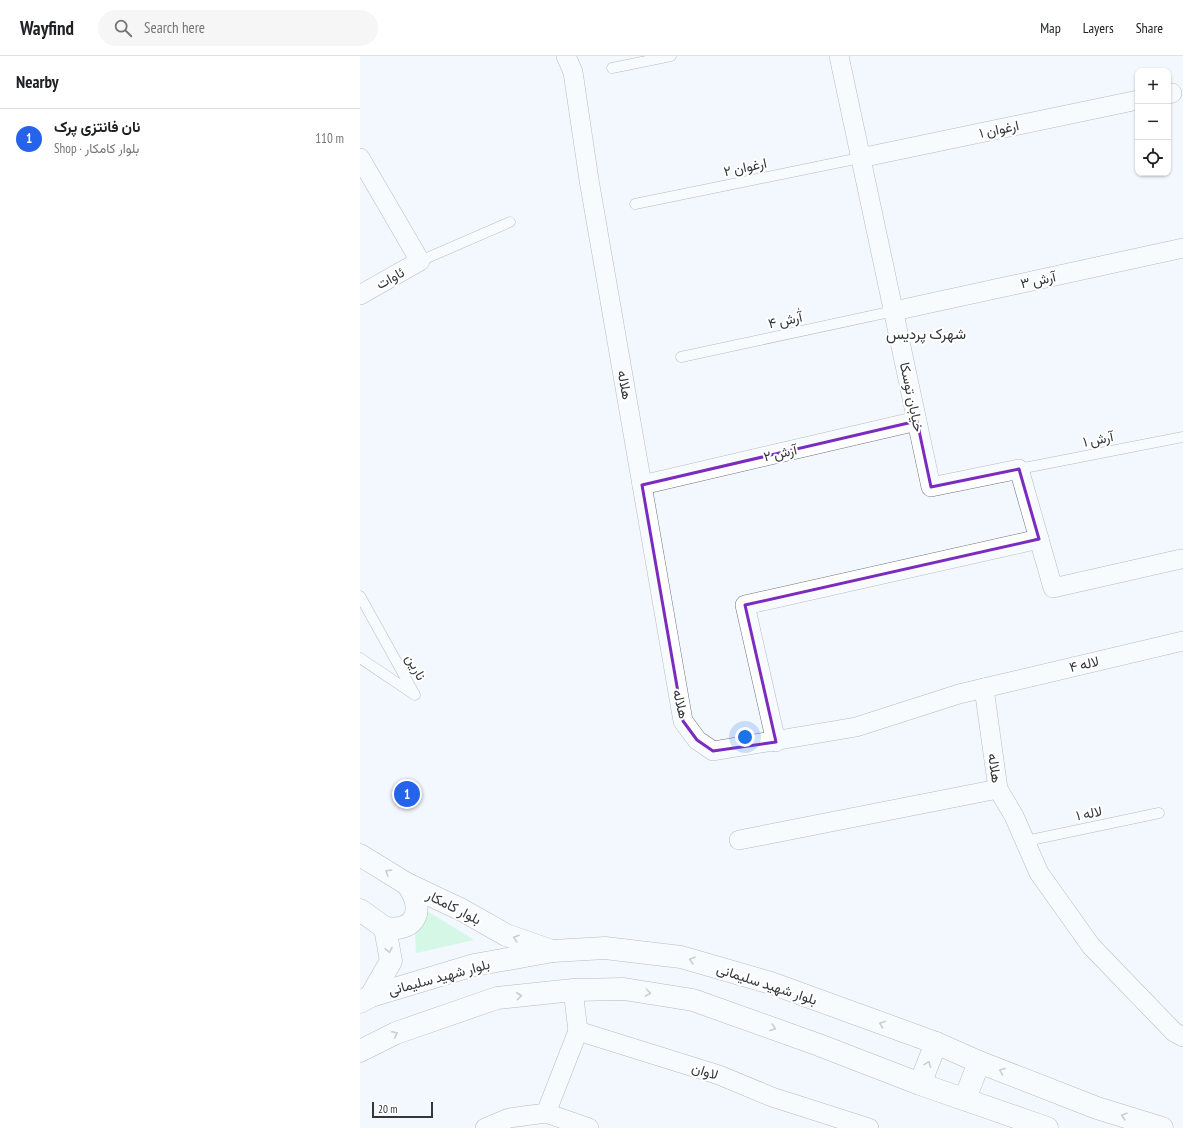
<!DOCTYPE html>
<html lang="en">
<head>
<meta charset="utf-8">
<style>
	body { margin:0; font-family:"PT Sans Narrow",Vazirmatn,sans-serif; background:#f6f6f6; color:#202124 }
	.controls { position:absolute; right:12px; top:12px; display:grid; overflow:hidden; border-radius:8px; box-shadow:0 1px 3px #0004 }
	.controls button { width:36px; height:36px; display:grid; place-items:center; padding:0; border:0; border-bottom:1px solid #e0e0e0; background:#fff; color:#202124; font:20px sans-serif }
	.scale { position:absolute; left:12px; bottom:10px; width:61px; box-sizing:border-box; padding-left:4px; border:2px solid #34363a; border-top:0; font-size:11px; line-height:14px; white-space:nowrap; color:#34363a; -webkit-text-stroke:3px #fff; paint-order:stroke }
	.you { position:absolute; left:385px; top:681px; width:14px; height:14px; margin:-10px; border:3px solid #fff; border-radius:50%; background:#1a73e8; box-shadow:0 0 0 6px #1a73e833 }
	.badge { display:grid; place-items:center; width:26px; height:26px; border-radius:50%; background:#2563eb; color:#fff; font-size:13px; font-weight:700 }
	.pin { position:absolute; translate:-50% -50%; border:2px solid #fff; box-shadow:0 1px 4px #0006 }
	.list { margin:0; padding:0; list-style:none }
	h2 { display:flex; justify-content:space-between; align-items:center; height:52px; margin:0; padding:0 16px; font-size:17px }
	h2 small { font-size:13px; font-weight:400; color:#757577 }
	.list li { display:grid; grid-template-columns:26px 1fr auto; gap:12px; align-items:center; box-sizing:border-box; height:60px; padding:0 16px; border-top:1px solid #e0e0e0 }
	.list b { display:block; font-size:15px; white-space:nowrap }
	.list p { margin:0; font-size:13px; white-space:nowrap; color:#757577 }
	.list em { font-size:13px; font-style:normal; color:#757577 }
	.icon { flex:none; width:22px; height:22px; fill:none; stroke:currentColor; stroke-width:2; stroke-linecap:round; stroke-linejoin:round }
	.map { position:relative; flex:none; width:823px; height:1072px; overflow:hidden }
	header { display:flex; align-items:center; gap:24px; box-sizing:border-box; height:56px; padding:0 20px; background:#fff; border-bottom:1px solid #e0e0e0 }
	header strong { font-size:19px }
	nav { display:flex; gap:22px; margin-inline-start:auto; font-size:14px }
	.search { width:280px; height:36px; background:#f6f6f6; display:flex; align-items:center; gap:10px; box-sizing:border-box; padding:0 14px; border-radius:22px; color:#757577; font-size:15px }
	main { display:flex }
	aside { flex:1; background:#fff }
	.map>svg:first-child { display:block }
	.green { fill:#b2f5ca }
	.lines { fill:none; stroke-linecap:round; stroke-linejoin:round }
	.service-casing { stroke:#6f747c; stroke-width:11 }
	.minor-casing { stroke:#6f747c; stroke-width:20 }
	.secondary-casing { stroke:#6f747c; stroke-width:23 }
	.service { stroke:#fff; stroke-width:10 }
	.minor { stroke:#fff; stroke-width:19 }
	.secondary { stroke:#fff; stroke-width:22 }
	.oneway { stroke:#9a9a9c }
	.marked { fill:none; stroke:#7b2cbf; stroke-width:3; stroke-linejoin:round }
	.labels { text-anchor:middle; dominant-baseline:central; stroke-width:4; stroke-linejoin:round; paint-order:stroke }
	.street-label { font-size:14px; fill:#34363a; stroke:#fff }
	.neighbourhood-label { font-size:15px; fill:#34363a; stroke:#fff }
</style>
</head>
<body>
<header>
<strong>Wayfind</strong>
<div class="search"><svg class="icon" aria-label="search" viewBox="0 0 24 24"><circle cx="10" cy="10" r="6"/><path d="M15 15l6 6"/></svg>Search here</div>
<nav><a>Map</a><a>Layers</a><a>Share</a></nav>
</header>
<main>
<aside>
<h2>Nearby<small></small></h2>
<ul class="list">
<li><span class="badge">1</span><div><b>نان فانتزی پرک</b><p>Shop · بلوار کامکار</p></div><em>110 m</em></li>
</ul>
</aside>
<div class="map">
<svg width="823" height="1072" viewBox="0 0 823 1072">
	<rect width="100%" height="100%" fill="#f3f7fe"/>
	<polygon class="green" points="64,853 114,884 56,897 55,878"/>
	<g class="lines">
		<defs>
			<g id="service">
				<polyline points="252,12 311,0"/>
				<polyline points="275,148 500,102"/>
				<polyline points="60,205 150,166"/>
				<polyline points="321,301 534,255"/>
				<polyline points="659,413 823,381"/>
				<polyline points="0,540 55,639 0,602"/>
				<polyline points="666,785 799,757"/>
			</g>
			<g id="minor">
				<polyline points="206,0 213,16 229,124 323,665 337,684 353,695 496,671 599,638 624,632 638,733 654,760 679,817 731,890 814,976 823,981"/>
				<polyline points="479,0 571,431 659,413 693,532 821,503"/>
				<polyline points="808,38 812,37"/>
				<polyline points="0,102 60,205 0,239"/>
				<polyline points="500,102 778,44"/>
				<polyline points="534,255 823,192"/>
				<polyline points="282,429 557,365"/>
				<polyline points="624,632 823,585"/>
				<polyline points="416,686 385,549 679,483"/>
				<polyline points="379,784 638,733"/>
				<polyline points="213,934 218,975 359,1019 412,1041 509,1072"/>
				<polyline points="186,1057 229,1072"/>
				<polyline points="125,1072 149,1062 186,1057 218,975"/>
			</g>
			<g id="secondary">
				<polyline points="0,799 47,828 102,854 146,879 192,895"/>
				<polyline points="0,854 25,872 31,905 11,940"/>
				<path d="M25 872C58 876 65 852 47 828"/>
				<polyline points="0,946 11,940 114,909 193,895 245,892 321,901 411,927 576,987 619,1006 737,1052 802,1072"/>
				<polyline points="0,995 36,977 137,942 213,934 264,933 333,944 459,989 560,1028 687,1072"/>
				<polyline points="560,1028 576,987"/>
				<polyline points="605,1043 619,1006"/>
			</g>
		</defs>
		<use href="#service" class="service-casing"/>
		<use href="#minor" class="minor-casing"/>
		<use href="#secondary" class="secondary-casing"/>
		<use href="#service" class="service"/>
		<use href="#minor" class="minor"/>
		<use href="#secondary" class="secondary"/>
	</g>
	<defs><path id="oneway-chevron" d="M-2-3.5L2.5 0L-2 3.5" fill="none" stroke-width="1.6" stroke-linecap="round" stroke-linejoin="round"/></defs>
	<g class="oneway">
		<use href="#oneway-chevron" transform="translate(28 816) rotate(-148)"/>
		<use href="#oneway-chevron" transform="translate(156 882) rotate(-161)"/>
		<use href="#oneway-chevron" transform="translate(29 894) rotate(79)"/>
		<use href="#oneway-chevron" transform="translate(332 904) rotate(-164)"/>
		<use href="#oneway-chevron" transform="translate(288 937) rotate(9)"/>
		<use href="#oneway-chevron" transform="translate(159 940) rotate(-6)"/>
		<use href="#oneway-chevron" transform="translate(522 968) rotate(-160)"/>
		<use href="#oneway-chevron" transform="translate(413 972) rotate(20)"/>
		<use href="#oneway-chevron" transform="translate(35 978) rotate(-24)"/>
		<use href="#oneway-chevron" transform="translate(568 1008) rotate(-69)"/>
		<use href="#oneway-chevron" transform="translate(642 1015) rotate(-159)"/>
		<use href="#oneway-chevron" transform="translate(764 1060) rotate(-163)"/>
	</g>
	<path d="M0 0H823V1072H0ZM557 365 571 431 659 413 679 483 385 549 416 686 353 695 337 684 323 665 282 429Z" fill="#f3f7fe" fill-opacity=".55" fill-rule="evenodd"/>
	<path class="marked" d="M557 365 571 431 659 413 679 483 385 549 416 686 353 695 337 684 323 665 282 429Z"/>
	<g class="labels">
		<g class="street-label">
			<text transform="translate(639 73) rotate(-12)">ارغوان ۱</text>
			<text transform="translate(385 111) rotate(-12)">ارغوان ۲</text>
			<text transform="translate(30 222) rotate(-29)">ئاوات</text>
			<text transform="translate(678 224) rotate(-12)">آرش ۳</text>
			<text transform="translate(425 264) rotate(-12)">آٰرش ۴</text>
			<text transform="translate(265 329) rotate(80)">هلاله</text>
			<text transform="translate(552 341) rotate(78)">خیابان توسکا</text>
			<text transform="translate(738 383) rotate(-11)">آرش ۱</text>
			<text transform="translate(420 397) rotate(-13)">آرش ۲</text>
			<text transform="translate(724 608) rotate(-13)">لاله ۴</text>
			<text transform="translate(56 611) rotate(61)">نارین</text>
			<text transform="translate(321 648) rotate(77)">هلاله</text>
			<text transform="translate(635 712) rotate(82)">هلاله</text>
			<text transform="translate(729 757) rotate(-11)">لاله ۱</text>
			<text transform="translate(94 851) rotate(27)">بلوار کامکار</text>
			<text transform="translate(79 921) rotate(-15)">بلوار شهید سلیمانی</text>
			<text transform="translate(407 928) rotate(18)">بلوار شهید سلیمانی</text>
			<text transform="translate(345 1015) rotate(18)">لاوان</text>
		</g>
		<g class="neighbourhood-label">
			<text x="566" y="277">شهرک پردیس</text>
		</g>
	</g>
</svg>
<div class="controls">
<button>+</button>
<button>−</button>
<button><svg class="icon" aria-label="locate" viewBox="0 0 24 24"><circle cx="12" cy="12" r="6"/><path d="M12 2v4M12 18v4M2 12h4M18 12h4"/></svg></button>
</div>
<div class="scale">20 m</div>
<div class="you"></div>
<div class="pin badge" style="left:47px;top:738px">1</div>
</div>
</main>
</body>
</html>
